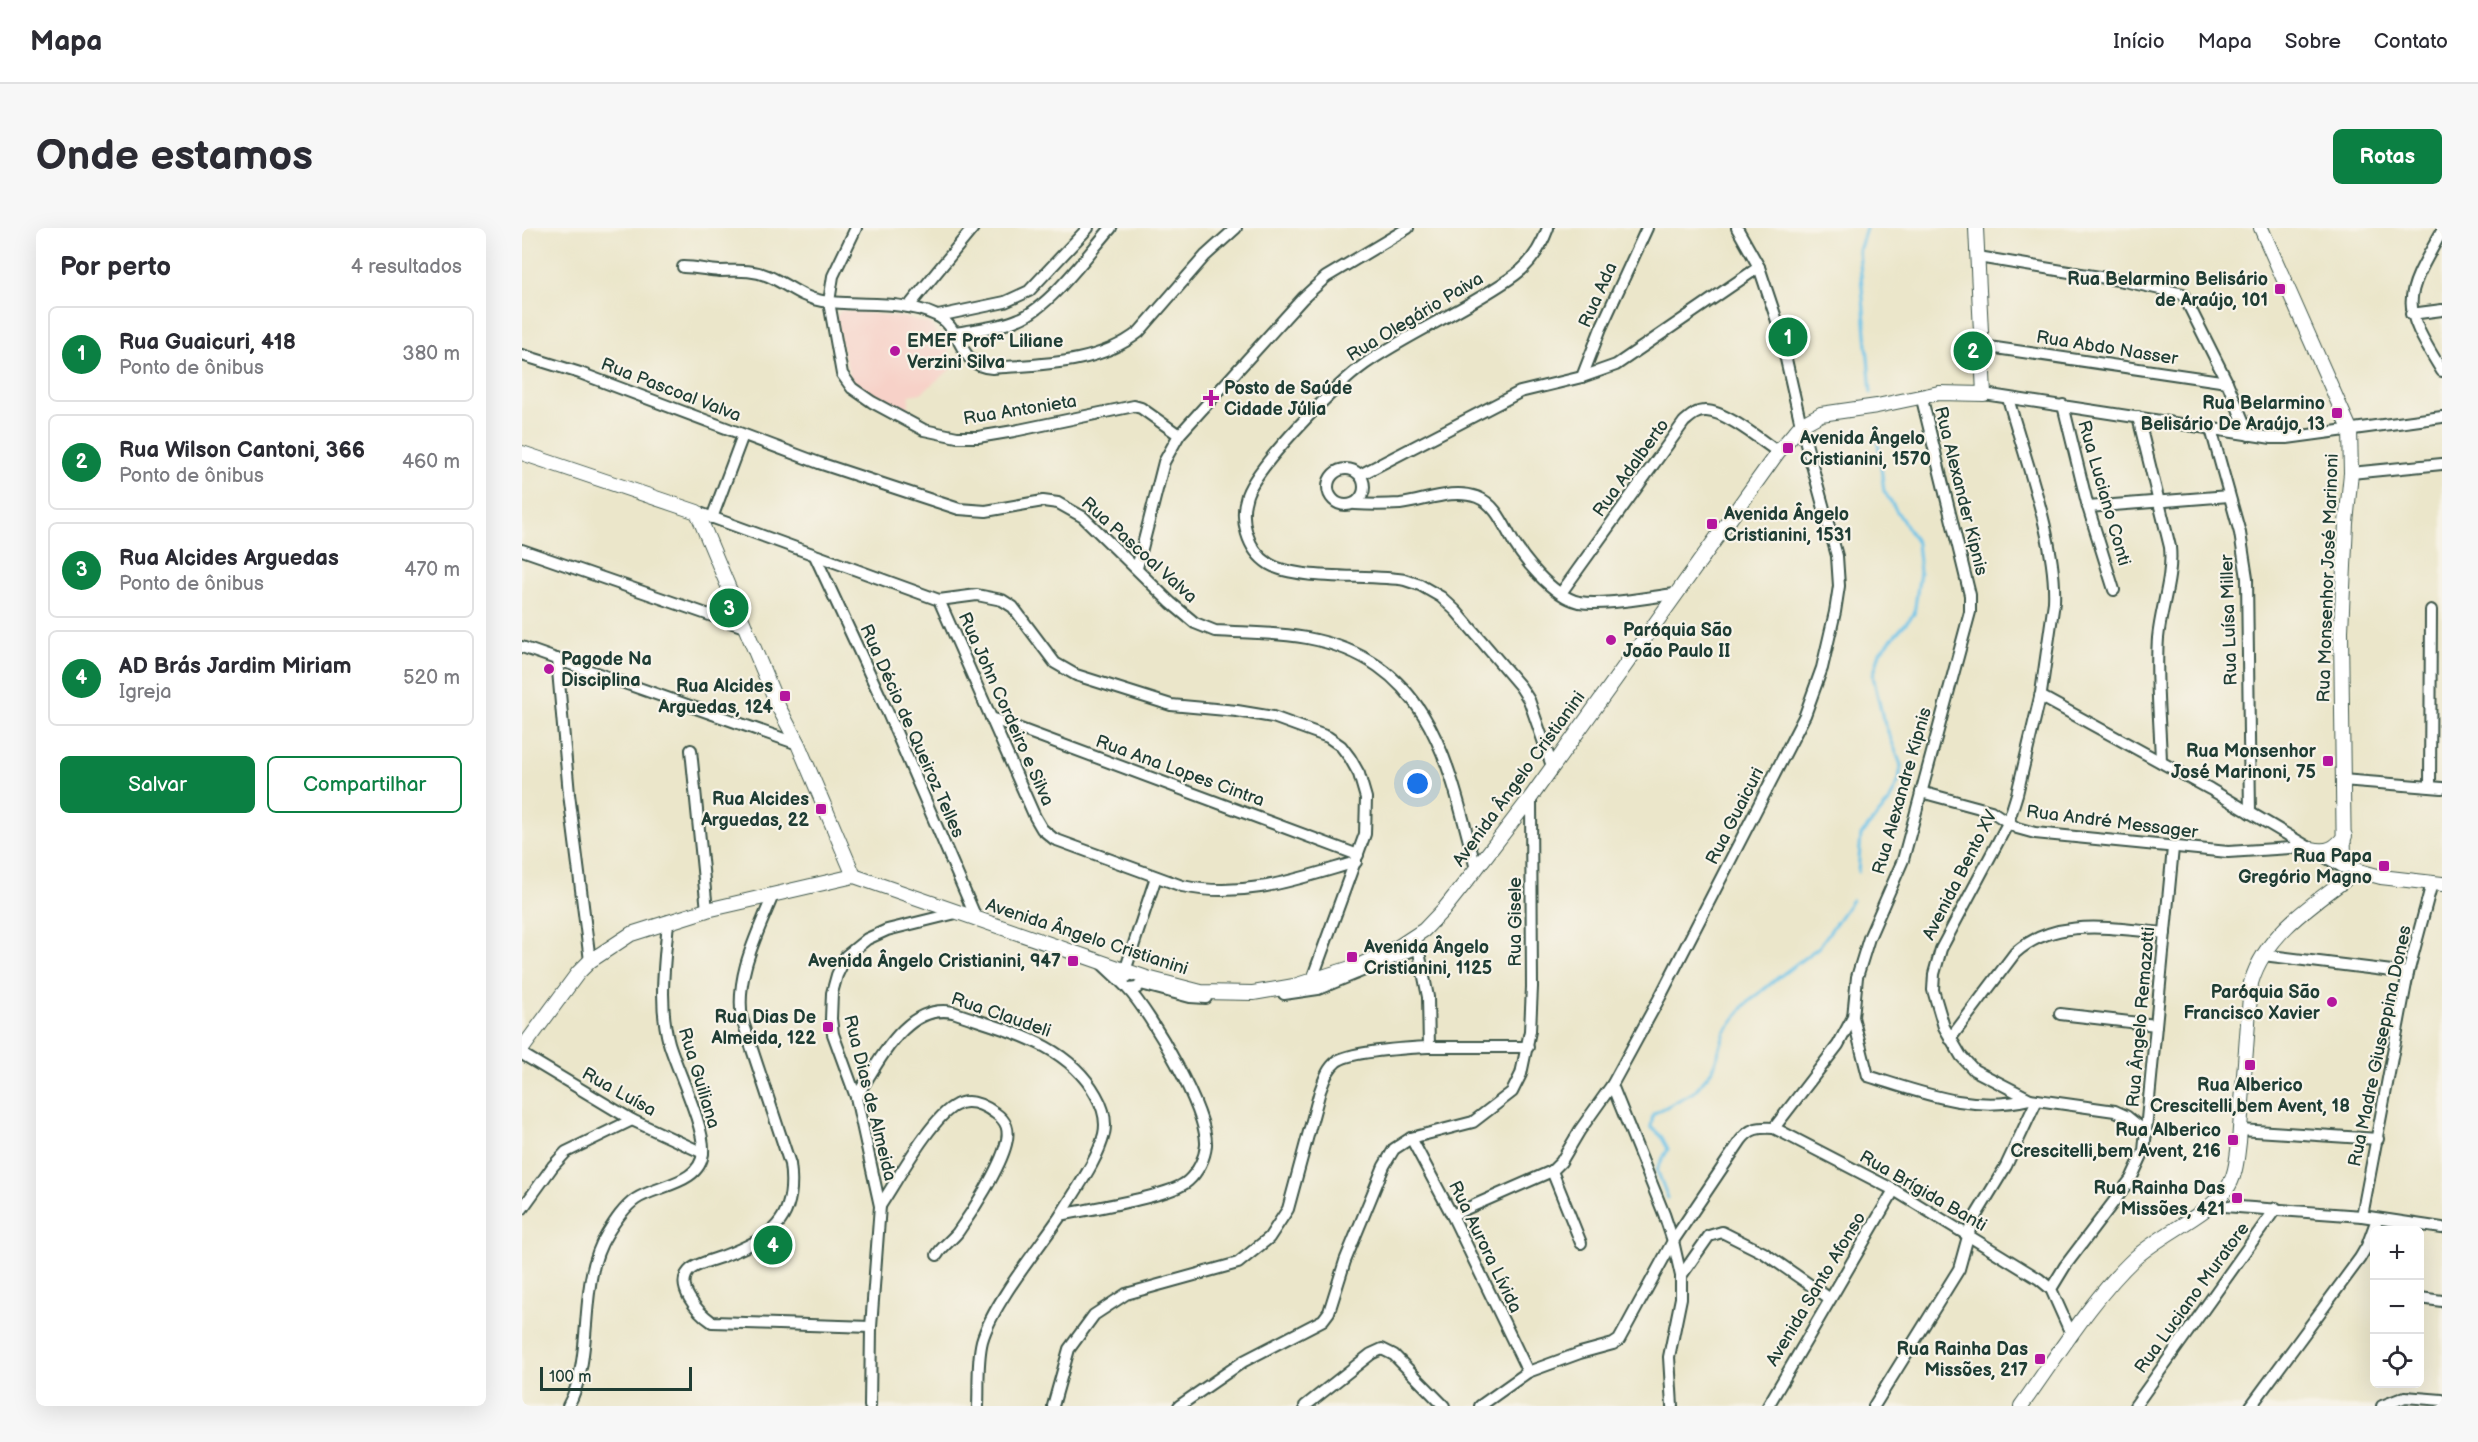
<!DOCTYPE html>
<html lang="pt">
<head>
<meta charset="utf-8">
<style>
	body { margin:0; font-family:"Balsamiq Sans",sans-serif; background:#f7f7f7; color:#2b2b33 }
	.controls { position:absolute; right:18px; bottom:18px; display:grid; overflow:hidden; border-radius:9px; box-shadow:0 6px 24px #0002 }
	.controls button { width:54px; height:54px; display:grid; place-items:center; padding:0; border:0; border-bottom:2px solid #e1e1e2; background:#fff; color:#2b2b33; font:30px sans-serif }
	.scale { position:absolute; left:18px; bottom:15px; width:152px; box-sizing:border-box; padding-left:6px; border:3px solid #1f3d34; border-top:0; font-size:16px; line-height:21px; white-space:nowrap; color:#1f3d34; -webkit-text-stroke:4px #f7f3e8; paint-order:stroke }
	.you { position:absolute; left:896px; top:556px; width:21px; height:21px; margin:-15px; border:4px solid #fff; border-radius:50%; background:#1a73e8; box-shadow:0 0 0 9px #1a73e833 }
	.badge { display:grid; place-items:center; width:39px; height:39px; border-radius:50%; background:#0b8043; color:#fff; font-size:20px; font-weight:700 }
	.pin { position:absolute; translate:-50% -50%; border:3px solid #fff; box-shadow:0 2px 6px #0006 }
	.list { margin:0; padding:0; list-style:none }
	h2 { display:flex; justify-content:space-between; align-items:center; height:78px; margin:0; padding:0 24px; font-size:26px }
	h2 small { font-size:20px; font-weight:400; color:#7c7c81 }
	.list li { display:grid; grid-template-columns:39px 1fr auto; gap:18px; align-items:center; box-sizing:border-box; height:96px; margin:0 12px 12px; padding:0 12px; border:2px solid #e1e1e2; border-radius:9px }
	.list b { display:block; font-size:22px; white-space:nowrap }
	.list p { margin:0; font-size:20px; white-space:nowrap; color:#7c7c81 }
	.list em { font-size:20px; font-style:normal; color:#7c7c81 }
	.actions { display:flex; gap:12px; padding:18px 24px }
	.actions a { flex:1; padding:14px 0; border:2px solid #0b8043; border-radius:9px; text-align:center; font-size:21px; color:#0b8043 }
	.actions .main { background:#0b8043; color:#fff }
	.icon { flex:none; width:33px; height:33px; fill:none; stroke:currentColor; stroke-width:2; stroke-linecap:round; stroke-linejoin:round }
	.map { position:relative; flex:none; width:1920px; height:1178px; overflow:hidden; border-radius:9px }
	header { display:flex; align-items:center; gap:36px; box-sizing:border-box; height:84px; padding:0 30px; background:#fff; border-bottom:2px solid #e1e1e2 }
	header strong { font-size:28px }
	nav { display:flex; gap:33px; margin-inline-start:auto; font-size:21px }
	.intro { display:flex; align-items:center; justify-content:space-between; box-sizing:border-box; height:144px; padding:0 36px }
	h1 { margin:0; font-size:42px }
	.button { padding:15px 27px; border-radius:9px; background:#0b8043; color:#fff; font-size:21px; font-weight:700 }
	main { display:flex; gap:36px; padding:0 36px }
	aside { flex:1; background:#fff; border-radius:9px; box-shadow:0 6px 24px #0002 }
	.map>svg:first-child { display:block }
	.built { fill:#f7d1c8 }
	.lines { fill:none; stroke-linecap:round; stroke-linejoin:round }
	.stream { stroke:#6bc2e8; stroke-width:3 }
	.minor-casing { stroke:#3e564a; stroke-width:14 }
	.tertiary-casing { stroke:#3e564a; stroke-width:16 }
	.minor { stroke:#fff; stroke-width:10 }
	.tertiary { stroke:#fff; stroke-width:14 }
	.poi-dot { fill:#b5179e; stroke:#f7f3e8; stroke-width:2 }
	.labels { text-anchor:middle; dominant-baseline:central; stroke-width:4.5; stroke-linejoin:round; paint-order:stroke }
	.poi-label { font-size:18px; font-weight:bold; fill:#1f3d34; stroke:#f7f3e8; text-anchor:end }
	.street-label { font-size:18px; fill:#1f3d34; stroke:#f7f3e8 }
</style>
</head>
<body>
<header>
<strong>Mapa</strong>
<nav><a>Início</a><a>Mapa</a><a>Sobre</a><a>Contato</a></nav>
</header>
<div class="intro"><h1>Onde estamos</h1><a class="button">Rotas</a></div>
<main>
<aside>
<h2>Por perto<small>4 resultados</small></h2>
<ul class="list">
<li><span class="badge">1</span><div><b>Rua Guaicuri, 418</b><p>Ponto de ônibus</p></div><em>380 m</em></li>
<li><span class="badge">2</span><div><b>Rua Wilson Cantoni, 366</b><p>Ponto de ônibus</p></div><em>460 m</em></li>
<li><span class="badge">3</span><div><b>Rua Alcides Arguedas</b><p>Ponto de ônibus</p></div><em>470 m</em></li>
<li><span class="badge">4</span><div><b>AD Brás Jardim Miriam</b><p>Igreja</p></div><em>520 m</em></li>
</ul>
<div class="actions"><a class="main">Salvar</a><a>Compartilhar</a></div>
</aside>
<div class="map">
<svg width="1920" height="1178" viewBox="0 0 1920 1178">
	<rect width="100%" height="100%" fill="#f7f3e8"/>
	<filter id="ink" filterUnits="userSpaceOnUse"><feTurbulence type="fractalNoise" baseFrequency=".0167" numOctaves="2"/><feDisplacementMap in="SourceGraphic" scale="12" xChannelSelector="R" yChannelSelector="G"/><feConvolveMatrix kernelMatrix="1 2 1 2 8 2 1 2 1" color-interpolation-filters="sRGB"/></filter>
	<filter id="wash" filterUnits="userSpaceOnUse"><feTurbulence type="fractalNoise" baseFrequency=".008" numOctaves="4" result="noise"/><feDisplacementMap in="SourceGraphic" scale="24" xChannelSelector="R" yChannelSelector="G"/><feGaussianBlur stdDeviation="1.35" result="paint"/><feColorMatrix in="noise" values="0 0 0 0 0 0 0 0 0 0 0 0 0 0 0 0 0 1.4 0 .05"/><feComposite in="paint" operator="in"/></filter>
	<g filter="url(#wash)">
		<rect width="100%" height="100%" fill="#ebe6ca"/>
		<polygon class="built" points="319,82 381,89 408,96 435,136 399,165 388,167 385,189 330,157 313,91"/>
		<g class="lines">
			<g class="stream">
				<polyline points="1344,0 1337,23 1349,165"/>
				<polyline points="1336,644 1339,607 1367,574 1377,552 1379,537 1361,491 1351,448 1358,424 1392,386 1398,344 1395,315 1362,263 1354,199"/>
				<polyline points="1146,970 1135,942 1146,921 1139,908 1129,899 1131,886 1172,864 1191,841 1203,804 1223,777 1257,749 1297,719 1330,672"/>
			</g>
		</g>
	</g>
	<g filter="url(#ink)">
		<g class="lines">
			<defs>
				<g id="minor">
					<polyline points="334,0 311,48 307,74 320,146 330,160 350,174 402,202 435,209 456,209 492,203 612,178 619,180 657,207"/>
					<path d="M1026 0C1019 19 1010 35 993 47 946 81 891 103 843 136 815 156 736 236 725 267 717 291 725 322 747 336 775 353 847 346 883 352L898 357 919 369 934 383 998 458 1007 472 1030 538"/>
					<path d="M1920 3C1881 72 1878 75 1920 143"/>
					<polyline points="1456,29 1602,53 1661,66 1705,154 1727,207"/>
					<path d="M161 39C173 39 185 42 197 43 215 43 229 41 246 48 265 56 280 70 300 73 338 79 378 71 413 87 442 99 434 138 470 140 520 136 575 137 617 104L683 28 714 0"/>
					<polyline points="387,78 451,0"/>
					<polyline points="1889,86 1920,82"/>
					<polyline points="416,88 483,74 507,63 566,0"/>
					<path d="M433 105C454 101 477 100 497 91 528 79 566 26 589 0"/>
					<polyline points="1460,118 1705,154"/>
					<path d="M0 127 58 145 297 235 437 281 464 283 521 273 536 275 561 289 649 375 673 395 693 403C724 405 754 404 785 410 909 433 927 537 954 641"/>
					<polyline points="1060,149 1079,100 1125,0"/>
					<polyline points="1462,166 1750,210 1765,210 1920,189"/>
					<path d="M1399 167 1448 367V384L1381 632 1347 710 1335 749 1331 789 1346 848C1401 865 1450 885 1508 871"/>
					<path d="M1486 170C1502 228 1535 315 1532 374L1519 465 1495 566 1486 595 1419 721 1412 746 1411 762 1422 799 1439 828 1452 842 1508 871 1593 883 1604 888 1625 905"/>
					<polyline points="1541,177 1566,279 1592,362"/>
					<path d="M1616 189 1648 319C1651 350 1639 379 1636 410 1633 451 1638 493 1639 534"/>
					<polyline points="1689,201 1718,305 1725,350 1728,585"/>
					<circle cx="824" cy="259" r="18"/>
					<polyline points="1829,245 1920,236"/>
					<polyline points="838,247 998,164 1060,149 1094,137 1237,39"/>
					<path d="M833 276C848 277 863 277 878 276 903 273 931 260 955 269 971 275 979 291 987 306 999 329 1030 368 1057 374 1082 378 1127 369 1153 366"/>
					<polyline points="1566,279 1707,268"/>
					<path d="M175 284 417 372 513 589 520 601 532 611 660 658C722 671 775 651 834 634"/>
					<polyline points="190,290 221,207"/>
					<polyline points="0,322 225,400"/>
					<polyline points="293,328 365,483 455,692"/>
					<polyline points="615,340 642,234 657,207 781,70 804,49 886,0"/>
					<path d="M1039 365 1162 194C1169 188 1174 183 1183 183 1202 182 1240 213 1256 224"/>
					<polyline points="417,372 455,367 480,372 491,379 533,435 554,447 649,477 715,483 751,489 806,509 819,518 828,530 837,546 844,570 843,606 789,754"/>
					<polyline points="0,419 276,516"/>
					<polyline points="35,431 47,566 68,733"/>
					<polyline points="1518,468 1688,561 1820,639"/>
					<polyline points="469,490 836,627"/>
					<polyline points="169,522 185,682"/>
					<polyline points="1820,552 1920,560"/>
					<polyline points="1908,558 1909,382"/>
					<polyline points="1399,564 1469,583 1495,600 1513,605 1706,624 1786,619"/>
					<path d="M251 667C235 707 213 747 220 791L268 936C276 994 248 1010 199 1029 190 1032 177 1035 169 1041 150 1057 177 1085 190 1094L349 1099"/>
					<polyline points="1741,727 1886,745"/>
					<polyline points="605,749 603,743 634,649"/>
					<polyline points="607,761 615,760 619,756 668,769 684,770"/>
					<polyline points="762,766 796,761 896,720"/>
					<polyline points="1538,786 1634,797"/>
					<path d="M1428 811 1493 725C1534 688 1592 701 1643 705"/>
					<polyline points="907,819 1006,819"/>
					<polyline points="0,826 110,892 181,925"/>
					<path d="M334 869C357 835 383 775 431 784 484 803 544 814 574 867 581 879 585 892 582 906 576 932 553 963 539 987"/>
					<polyline points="1252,900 1372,962 1517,1051 1529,1061"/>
					<polyline points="1718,902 1856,911"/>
					<polyline points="889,910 930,987 1006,1144"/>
					<polyline points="1030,943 1059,1015"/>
					<polyline points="1689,977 1840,988 1920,1000"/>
					<path d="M358 978C374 954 410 888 434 877 447 870 462 877 473 885 485 893 488 902 484 916 478 940 451 983 436 1004 430 1012 420 1018 415 1027"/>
					<polyline points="0,981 31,938 44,924 110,892"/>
					<polyline points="930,987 1030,943 1039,934 1058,902 1090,857"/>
					<polyline points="1840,988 1886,745 1910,655"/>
					<polyline points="1159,1048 1187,1008 1200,1004 1242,1025 1307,1070"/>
					<polyline points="1898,1070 1920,1073"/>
					<polyline points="1550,1108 1529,1061 1543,1038 1609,951 1622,923 1651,620"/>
					<path d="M46 1178C74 1128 54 1055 85 1006 93 993 102 979 114 971 135 957 179 956 181 924 183 899 155 842 147 815 136 775 143 734 146 693"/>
					<polyline points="348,1178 349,1099 358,978 334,869 311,806 309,791 310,765 315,747 324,728 345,711 365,702 434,685"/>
					<path d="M456 1178C457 1157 455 1133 460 1113 471 1075 516 1021 539 987 566 981 648 969 666 953 676 944 683 930 684 917 686 884 629 785 605 760 597 751 587 743 579 735"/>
					<path d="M531 1178 547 1121 572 1087 604 1066 716 1035 747 1010 766 981 798 863C802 853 805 841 814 834 827 823 888 820 907 819L906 769 894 709"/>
					<polyline points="657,1178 722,1133 801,1092 807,1084 823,1033 862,938 872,921 889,910 951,894 990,864 999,846 1008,803 1010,759 1009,569"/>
					<polyline points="783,1178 849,1126 860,1121 872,1127 922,1178"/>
					<path d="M958 1178 1006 1144 1058 1125 1091 1116 1097 1112 1151 1013 1219 912C1228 900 1237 899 1252 900L1316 817 1331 789"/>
					<polyline points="1150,1178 1147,1129 1159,1070 1159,1048 1151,1013 1142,986 1090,857 1138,769 1283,487 1300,440 1313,384 1317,358 1315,328 1279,197 1256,96 1237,39 1215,0"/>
					<polyline points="1246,1178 1372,962"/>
					<polyline points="1352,1178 1437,1041 1450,994 1484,938 1515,872"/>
					<polyline points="1613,1178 1754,980"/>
					<polyline points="1729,1178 1838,1030 1845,1018 1855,991"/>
					<polyline points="1860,1178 1883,1169 1920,1172"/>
				</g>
				<g id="tertiary">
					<polyline points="1739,0 1828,201 1829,245 1824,295 1819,403 1822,638"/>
					<polyline points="0,225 175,284 257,480 276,516 332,648"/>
					<path d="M1790 621C1806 625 1813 620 1823 608"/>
					<polyline points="1833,642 1859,649 1920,656"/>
					<polyline points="0,821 56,745 68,733 109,706 185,682 332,648 625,750 679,764 731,765 772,758 838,737 876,719 902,702 923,680 954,641 1009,569 1256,224 1279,197 1299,186 1355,178 1417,165 1462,166 1454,0"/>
					<path d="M1499 1178C1533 1131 1571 1069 1613 1030 1639 1006 1685 987 1704 962 1714 949 1715 930 1717 914L1729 755C1742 709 1786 679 1823 652"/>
				</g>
			</defs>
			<use href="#minor" class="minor-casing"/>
			<use href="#tertiary" class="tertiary-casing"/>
			<use href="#minor" class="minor"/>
			<use href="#tertiary" class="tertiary"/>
		</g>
	</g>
	<g class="poi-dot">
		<rect x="1752" y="55" width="12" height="12" rx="3"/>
		<circle cx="373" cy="123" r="6"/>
		<path d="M686 161h6v6h6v6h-6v6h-6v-6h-6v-6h6z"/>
		<rect x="1809" y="179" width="12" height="12" rx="3"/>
		<rect x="1260" y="214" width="12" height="12" rx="3"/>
		<rect x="1184" y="290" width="12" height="12" rx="3"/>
		<circle cx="1089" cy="412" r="6"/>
		<circle cx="27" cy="441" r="6"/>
		<rect x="257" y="462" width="12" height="12" rx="3"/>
		<rect x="1800" y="527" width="12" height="12" rx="3"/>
		<rect x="293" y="575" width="12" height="12" rx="3"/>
		<rect x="1856" y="632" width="12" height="12" rx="3"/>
		<rect x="824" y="723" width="12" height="12" rx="3"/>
		<rect x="545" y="727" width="12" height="12" rx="3"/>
		<circle cx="1810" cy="774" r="6"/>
		<rect x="300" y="793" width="12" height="12" rx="3"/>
		<rect x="1722" y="831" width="12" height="12" rx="3"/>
		<rect x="1705" y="906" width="12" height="12" rx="3"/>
		<rect x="1709" y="964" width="12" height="12" rx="3"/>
		<rect x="1512" y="1125" width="12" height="12" rx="3"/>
	</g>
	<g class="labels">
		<g class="poi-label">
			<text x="1746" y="51">Rua Belarmino Belisário<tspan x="1746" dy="21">de Araújo, 101</tspan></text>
			<text x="385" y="113" text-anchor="start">EMEF Profª Liliane<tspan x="385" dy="21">Verzini Silva</tspan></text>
			<text x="702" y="160" text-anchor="start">Posto de Saúde<tspan x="702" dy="21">Cidade Júlia</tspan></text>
			<text x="1803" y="175">Rua Belarmino<tspan x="1803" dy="21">Belisário De Araújo, 13</tspan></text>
			<text x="1278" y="210" text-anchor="start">Avenida Ângelo<tspan x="1278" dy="21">Cristianini, 1570</tspan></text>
			<text x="1202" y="286" text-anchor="start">Avenida Ângelo<tspan x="1202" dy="21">Cristianini, 1531</tspan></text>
			<text x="1101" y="402" text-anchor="start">Paróquia São<tspan x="1101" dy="21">João Paulo II</tspan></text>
			<text x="39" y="431" text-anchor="start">Pagode Na<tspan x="39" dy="21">Disciplina</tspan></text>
			<text x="251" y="458">Rua Alcides<tspan x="251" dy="21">Arguedas, 124</tspan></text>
			<text x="1794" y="523">Rua Monsenhor<tspan x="1794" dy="21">José Marinoni, 75</tspan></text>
			<text x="287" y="571">Rua Alcides<tspan x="287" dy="21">Arguedas, 22</tspan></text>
			<text x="1850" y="628">Rua Papa<tspan x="1850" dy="21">Gregório Magno</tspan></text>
			<text x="842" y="719" text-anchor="start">Avenida Ângelo<tspan x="842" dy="21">Cristianini, 1125</tspan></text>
			<text x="539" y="733">Avenida Ângelo Cristianini, 947</text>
			<text x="1798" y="764">Paróquia São<tspan x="1798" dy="21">Francisco Xavier</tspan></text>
			<text x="294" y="789">Rua Dias De<tspan x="294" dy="21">Almeida, 122</tspan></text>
			<text x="1728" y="857" text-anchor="middle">Rua Alberico<tspan x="1728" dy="21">Crescitelli,bem Avent, 18</tspan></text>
			<text x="1699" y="902">Rua Alberico<tspan x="1699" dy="21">Crescitelli,bem Avent, 216</tspan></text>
			<text x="1703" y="960">Rua Rainha Das<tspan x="1703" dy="21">Missões, 421</tspan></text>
			<text x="1506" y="1121">Rua Rainha Das<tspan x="1506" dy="21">Missões, 217</tspan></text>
		</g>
		<g class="street-label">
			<text transform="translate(1076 67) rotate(-66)">Rua Ada</text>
			<text transform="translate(893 89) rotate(-31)">Rua Olegário Paiva</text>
			<text transform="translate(1585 120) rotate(9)">Rua Abdo Nasser</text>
			<text transform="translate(149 162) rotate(21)">Rua Pascoal Valva</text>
			<text transform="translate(498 182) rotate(-9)">Rua Antonieta</text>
			<text transform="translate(1109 240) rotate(-54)">Rua Adalberto</text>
			<text transform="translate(1439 263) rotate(76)">Rua Alexander Kipnis</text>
			<text transform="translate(1582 265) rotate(74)">Rua Luciano Conti</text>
			<text transform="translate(617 322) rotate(42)">Rua Pascoal Valva</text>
			<text transform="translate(1806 350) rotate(-88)">Rua Monsenhor José Marinoni</text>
			<text transform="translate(1707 392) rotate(-92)">Rua Luísa Miller</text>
			<text transform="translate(484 481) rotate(66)">Rua John Cordeiro e Silva</text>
			<text transform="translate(390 503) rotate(66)">Rua Décio de Queiroz Telles</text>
			<text transform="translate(658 543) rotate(20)">Rua Ana Lopes Cintra</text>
			<text transform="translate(997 551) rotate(-54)">Avenida Ângelo Cristianini</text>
			<text transform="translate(1380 563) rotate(-74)">Rua Alexandre Kipnis</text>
			<text transform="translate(1213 588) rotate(-63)">Rua Guaicuri</text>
			<text transform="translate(1590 594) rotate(7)">Rua André Messager</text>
			<text transform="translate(1438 647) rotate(-63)">Avenida Bento XV</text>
			<text transform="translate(993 694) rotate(-90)">Rua Gisele</text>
			<text transform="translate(565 709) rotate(18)">Avenida Ângelo Cristianini</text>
			<text transform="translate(479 787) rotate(19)">Rua Claudeli</text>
			<text transform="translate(1619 789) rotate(-85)">Rua Ângelo Remazotti</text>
			<text transform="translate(1858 818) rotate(-78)">Rua Madre Giuseppina Dones</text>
			<text transform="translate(177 850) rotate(73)">Rua Guiliana</text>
			<text transform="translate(97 864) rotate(29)">Rua Luísa</text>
			<text transform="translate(348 870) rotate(76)">Rua Dias de Almeida</text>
			<text transform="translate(1401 963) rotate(30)">Rua Brígida Banti</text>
			<text transform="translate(963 1019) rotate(64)">Rua Aurora Lívida</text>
			<text transform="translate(1294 1061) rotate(-59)">Avenida Santo Afonso</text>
			<text transform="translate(1670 1070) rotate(-54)">Rua Luciano Muratore</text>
		</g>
	</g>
</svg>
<div class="controls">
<button>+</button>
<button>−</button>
<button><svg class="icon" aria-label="locate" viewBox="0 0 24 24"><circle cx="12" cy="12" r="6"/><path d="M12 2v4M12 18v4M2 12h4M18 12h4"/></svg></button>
</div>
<div class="scale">100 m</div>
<div class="you"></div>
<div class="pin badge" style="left:1266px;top:109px">1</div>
<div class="pin badge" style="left:1451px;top:123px">2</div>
<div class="pin badge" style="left:207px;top:380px">3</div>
<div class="pin badge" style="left:251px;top:1017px">4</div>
</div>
</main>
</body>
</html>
